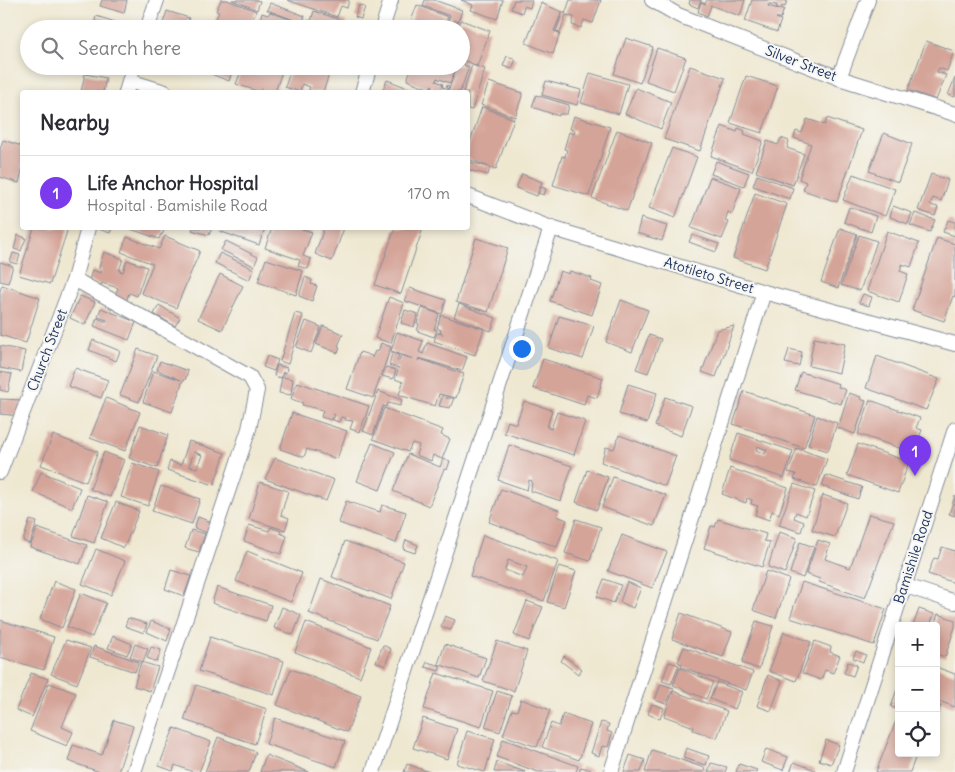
<!DOCTYPE html>
<html lang="en">
<head>
<meta charset="utf-8">
<style>
	body { margin:0; font-family:Delius,sans-serif; background:#f2f2f3; color:#2b2b33 }
	.controls { position:absolute; right:15px; bottom:15px; display:grid; overflow:hidden; border-radius:5px; box-shadow:0 2px 8px #0003 }
	.controls button { width:45px; height:45px; display:grid; place-items:center; padding:0; border:0; border-bottom:1px solid #e1e1e2; background:#fff; color:#2b2b33; font:25px sans-serif }
	.you { position:absolute; left:521px; top:348px; width:18px; height:18px; margin:-12px; border:4px solid #fff; border-radius:50%; background:#1a73e8; box-shadow:0 0 0 8px #1a73e833 }
	.badge { display:grid; place-items:center; width:32px; height:32px; border-radius:50%; background:#7c3aed; color:#fff; font-size:16px; font-weight:700 }
	.pin { position:absolute; translate:-50% -41px; filter:drop-shadow(0 1px 2px #0008) }
	.pin::after { content:''; position:absolute; top:26px; width:18px; height:15px; background:inherit; clip-path:polygon(0 0,100% 0,50% 100%) }
	.list { margin:0; padding:0; list-style:none }
	h2 { display:flex; justify-content:space-between; align-items:center; height:65px; margin:0; padding:0 20px; font-size:21px }
	h2 small { font-size:16px; font-weight:400; color:#7c7c81 }
	.list li { display:grid; grid-template-columns:32px 1fr auto; gap:15px; align-items:center; box-sizing:border-box; height:75px; padding:0 20px; border-top:1px solid #e1e1e2 }
	.list b { display:block; font-size:19px; white-space:nowrap }
	.list p { margin:0; font-size:16px; white-space:nowrap; color:#7c7c81 }
	.list em { font-size:16px; font-style:normal; color:#7c7c81 }
	.icon { flex:none; width:28px; height:28px; fill:none; stroke:currentColor; stroke-width:2; stroke-linecap:round; stroke-linejoin:round }
	.map { position:relative; flex:none; width:955px; height:772px; overflow:hidden }
	.search { position:absolute; background:#fff; box-shadow:0 2px 8px #0003; left:20px; top:20px; width:450px; height:55px; display:flex; align-items:center; gap:12px; box-sizing:border-box; padding:0 18px; border-radius:28px; color:#7c7c81; font-size:19px }
	.panel { position:absolute; background:#fff; box-shadow:0 2px 8px #0003; left:20px; top:90px; width:450px; height:140px; border-radius:5px }
	.map>svg:first-child { display:block }
	.building { fill:#d5a499; fill-rule:evenodd }
	.lines { fill:none; stroke-linecap:round; stroke-linejoin:round }
	.minor-casing { stroke:#858c98; stroke-width:16 }
	.minor { stroke:#fff; stroke-width:14 }
	.labels { text-anchor:middle; dominant-baseline:central; stroke-width:4; stroke-linejoin:round; paint-order:stroke }
	.street-label { font-size:14px; fill:#1b2f5e; stroke:#f6f6f2 }
</style>
</head>
<body>
<div class="map">
<svg width="955" height="772" viewBox="0 0 955 772">
	<rect width="100%" height="100%" fill="#f6f6f2"/>
	<filter id="ink" filterUnits="userSpaceOnUse"><feTurbulence type="fractalNoise" baseFrequency=".02" numOctaves="2"/><feDisplacementMap in="SourceGraphic" scale="10" xChannelSelector="R" yChannelSelector="G"/><feConvolveMatrix kernelMatrix="1 2 1 2 8 2 1 2 1" color-interpolation-filters="sRGB"/></filter>
	<filter id="wash" filterUnits="userSpaceOnUse"><feTurbulence type="fractalNoise" baseFrequency=".0096" numOctaves="4" result="noise"/><feDisplacementMap in="SourceGraphic" scale="20" xChannelSelector="R" yChannelSelector="G"/><feGaussianBlur stdDeviation="1.12" result="paint"/><feColorMatrix in="noise" values="0 0 0 0 0 0 0 0 0 0 0 0 0 0 0 0 0 1.4 0 .05"/><feComposite in="paint" operator="in"/></filter>
	<g filter="url(#wash)">
		<rect width="100%" height="100%" fill="#efe8d1"/>
		<g id="blocks">
			<g class="building">
				<polygon points="102,0 127,0 124,13 100,6"/>
				<polygon points="221,0 227,0 256,11 249,29 211,29 219,12 216,11"/>
				<polygon points="232,0 256,0 260,1 257,10"/>
				<polygon points="287,0 349,0 347,8 341,6 337,17"/>
				<polygon points="425,0 434,0 462,10 458,22 454,20 453,23 448,21 450,16 423,6"/>
				<polygon points="461,0 503,0 497,19 471,10 473,5"/>
				<polygon points="514,0 529,0 532,1 530,8 524,6 522,13 511,9"/>
				<polygon points="570,0 601,0 593,23 584,20 581,28 572,25 574,17 566,15 560,32 556,31 563,11 565,14"/>
				<polygon points="690,0 701,0 698,8 689,4"/>
				<polygon points="707,0 745,0 740,16 710,5 711,6 707,16 698,12 701,2 705,4"/>
				<polygon points="752,0 787,0 785,7 782,6 781,9 776,7 777,5 769,4 768,6 782,10 782,9 784,9 781,18 776,18 781,20 777,32 745,21"/>
				<polygon points="270,3 305,16 302,23 267,10"/>
				<polygon points="541,3 562,12 554,31 560,33 553,54 526,43"/>
				<polygon points="359,5 365,7 361,19 355,17"/>
				<polygon points="417,5 448,17 443,29 408,29"/>
				<polygon points="167,11 189,18 185,29 161,29"/>
				<polygon points="314,11 347,22 345,29 305,29 308,20 311,21"/>
				<polygon points="270,12 300,23 298,29 256,29 262,13 268,15"/>
				<polygon points="96,16 125,25 124,29 93,29"/>
				<polygon points="461,20 490,31 477,66 466,61 464,65 469,67 460,92 448,92 455,71 450,83 437,78 436,81 443,84 442,87 446,88 447,85 449,86 446,92 432,89 433,86 432,85 430,89 407,80 412,66 461,66 461,29 457,29"/>
				<polygon points="626,38 653,47 640,83 614,74"/>
				<polygon points="926,41 954,51 947,71 939,68 937,72 946,75 936,100 908,90"/>
				<polygon points="657,48 686,58 674,91 646,81"/>
				<polygon points="507,56 516,59 512,69 503,66"/>
				<polygon points="472,65 485,69 472,110 468,109 468,92 463,92"/>
				<polygon points="197,66 234,66 229,81 196,68"/>
				<polygon points="243,66 284,66 275,92 261,89 260,92 236,84"/>
				<polygon points="292,66 332,66 323,92 308,92 310,87 302,84 300,92 285,87"/>
				<polygon points="690,66 725,78 700,151 664,139"/>
				<polygon points="590,73 628,84 619,114 581,103"/>
				<polygon points="85,74 106,78 103,92 81,92"/>
				<polygon points="746,76 778,86 762,133 730,123"/>
				<polygon points="955,78 955,97 948,95"/>
				<polygon points="387,80 419,92 382,92"/>
				<polygon points="546,81 581,90 577,105 542,95"/>
				<polygon points="489,82 523,93 515,117 481,105"/>
				<polygon points="636,88 671,102 661,129 625,114"/>
				<polygon points="536,95 569,105 567,114 559,114 559,116 532,107"/>
				<polygon points="482,107 514,119 496,169 468,159 468,148"/>
				<polygon points="574,116 610,127 589,196 553,185 562,156 565,157 567,150 564,149 569,132 574,134 575,130 570,129"/>
				<polygon points="827,118 862,130 837,202 803,190 806,182 799,179 811,144 794,138 796,131 802,133 807,119 825,125"/>
				<polygon points="722,126 737,132 738,128 745,131 744,134 763,141 752,171 711,156"/>
				<polygon points="617,130 652,143 627,211 592,198"/>
				<polygon points="884,133 912,144 898,182 869,171"/>
				<polygon points="781,138 789,141 787,148 804,154 793,185 756,172 767,141 778,145"/>
				<polygon points="3,140 22,146 22,170 19,183 0,177 0,149"/>
				<polygon points="672,148 697,157 675,218 649,208"/>
				<polygon points="716,161 749,173 744,186 711,174"/>
				<polygon points="469,162 490,167 488,175 468,170"/>
				<polygon points="522,174 542,182 537,196 516,188"/>
				<polygon points="853,174 895,189 885,216 843,200"/>
				<polygon points="931,174 948,180 941,201 933,198 930,205 938,207 935,216 918,210"/>
				<polygon points="757,175 793,188 790,199 753,186"/>
				<polygon points="710,177 741,188 732,214 728,212 725,221 729,222 722,239 691,228"/>
				<polygon points="541,187 546,189 544,195 538,193"/>
				<polygon points="755,193 787,204 765,269 733,258"/>
				<polygon points="893,206 912,213 908,224 890,217"/>
				<polygon points="849,207 876,216 871,232 844,222"/>
				<polygon points="915,213 935,220 930,232 910,225"/>
				<polygon points="641,218 667,226 662,241 637,233"/>
				<polygon points="948,220 955,222 955,236 943,232"/>
				<polygon points="34,228 68,228 50,284 19,275"/>
				<polygon points="96,228 112,228 110,233"/>
				<polygon points="128,228 165,228 162,235 161,234 159,239"/>
				<polygon points="193,228 212,228 209,235 192,230"/>
				<polygon points="221,228 265,228 259,245 219,231"/>
				<polygon points="272,228 299,228 312,232 303,256 311,259 308,269 298,266 300,260 265,248"/>
				<polygon points="324,228 344,228 332,261 315,254"/>
				<polygon points="395,228 423,228 401,294 375,285"/>
				<polygon points="840,228 857,234 838,288 821,282"/>
				<polygon points="887,231 919,243 911,267 902,264 900,271 908,274 899,302 867,291"/>
				<polygon points="18,235 26,238 21,251 14,249"/>
				<polygon points="692,235 719,244 716,252 689,242"/>
				<polygon points="859,235 877,241 860,291 841,285"/>
				<polygon points="165,236 200,251 176,308 141,293 153,264 121,252 127,237 159,249"/>
				<polygon points="476,238 508,248 488,312 456,302"/>
				<polygon points="937,238 955,244 955,297 953,296 944,321 912,310"/>
				<polygon points="226,241 258,257 254,266 221,250"/>
				<polygon points="104,252 123,259 119,271 123,272 127,260 147,267 137,296 129,293 126,302 114,298 118,288 102,283 101,285 89,281 92,270 101,273 101,270 99,269 99,267"/>
				<polygon points="13,253 20,255 17,264 10,262"/>
				<polygon points="220,253 254,269 249,280 215,263"/>
				<polygon points="266,259 303,271 296,295 258,282"/>
				<polygon points="0,262 13,266 8,283 0,281"/>
				<polygon points="560,271 569,274 570,271 592,278 591,281 602,285 592,315 550,301"/>
				<polygon points="220,274 243,286 222,330 198,319"/>
				<polygon points="305,277 312,280 311,284 317,286 312,301 299,296"/>
				<polygon points="2,285 40,298 26,343 0,335 0,291"/>
				<polygon points="410,288 446,300 442,314 405,301"/>
				<polygon points="863,294 872,297 869,306 859,303"/>
				<polygon points="80,296 95,302 85,325 70,318"/>
				<polygon points="389,297 404,303 391,343 375,338"/>
				<polygon points="621,300 648,310 632,352 606,342"/>
				<polygon points="459,304 496,318 491,331 454,317"/>
				<polygon points="159,305 180,318 175,326 154,314"/>
				<polygon points="101,308 136,322 129,340 94,326 97,318 107,322 107,320 98,317"/>
				<polygon points="422,308 439,314 434,329 437,330 434,337 417,331 419,324 417,323"/>
				<polygon points="405,310 418,314 414,327 401,323"/>
				<polygon points="295,313 303,315 288,364 280,361"/>
				<polygon points="441,315 484,329 475,355 434,341 437,333 443,334 440,333 441,330 437,328"/>
				<polygon points="559,316 594,326 583,359 549,348"/>
				<polygon points="306,321 321,327 311,353 296,347"/>
				<polygon points="323,326 343,334 338,346 340,347 338,353 316,344"/>
				<polygon points="734,326 716,377 702,372 717,330"/>
				<polygon points="397,332 423,341 419,352 423,354 427,343 467,357 462,371 419,358 418,361 420,359 464,374 456,398 439,394 435,406 399,395 403,382 395,379 399,368 389,365 392,353 399,355 397,361 399,361 401,355 413,359 391,351"/>
				<polygon points="649,335 661,339 648,373 636,369"/>
				<polygon points="814,338 845,344 839,373 809,366"/>
				<polygon points="93,340 120,351 116,361 89,350"/>
				<polygon points="381,343 391,347 373,398 347,389 360,352 372,356 372,358 375,351 378,352"/>
				<polygon points="0,346 25,351 21,372 0,368"/>
				<polygon points="138,349 157,356 139,402 120,395"/>
				<polygon points="789,349 802,352 799,366 785,363"/>
				<polygon points="267,356 278,360 274,371 263,367"/>
				<polygon points="877,356 939,379 926,410 866,388"/>
				<polygon points="543,359 603,378 597,398 587,395 584,405 533,388"/>
				<polygon points="160,361 188,371 185,380 183,380 172,412 143,402 153,371 181,380 157,370"/>
				<polygon points="277,365 287,368 286,373 283,372 281,378 274,376"/>
				<polygon points="386,367 396,370 393,379 382,376"/>
				<polygon points="75,368 108,380 101,398 68,386"/>
				<polygon points="0,372 12,374 8,392 0,390"/>
				<polygon points="801,372 839,384 838,387 846,390 841,404 795,390"/>
				<polygon points="282,377 293,379 291,395 279,393"/>
				<polygon points="297,382 369,406 360,432 350,429 353,421 345,420 346,418 341,417 339,422 333,420 335,415 333,414 331,420 321,417 323,410 302,405 303,403 291,399"/>
				<polygon points="628,384 657,393 647,423 619,414"/>
				<polygon points="378,391 402,400 400,406 388,403 386,407 383,406 373,435 363,431"/>
				<polygon points="744,391 815,415 804,448 733,424"/>
				<polygon points="849,393 861,397 860,399 866,401 855,434 838,428"/>
				<polygon points="443,395 446,396 446,398 454,398 450,408 439,406"/>
				<polygon points="665,397 692,406 681,436 655,426"/>
				<polygon points="106,398 140,412 125,451 90,438"/>
				<polygon points="0,399 23,400 21,416 0,414"/>
				<polygon points="870,400 920,418 916,428 922,430 916,446 913,445 911,452 858,434"/>
				<polygon points="524,401 552,410 547,427 551,429 557,412 585,421 574,455 504,433 508,421 516,424"/>
				<polygon points="384,408 443,430 441,435 450,439 442,459 433,455 431,461 416,455 419,445 412,443 408,452 373,439"/>
				<polygon points="292,413 347,431 337,459 307,449 304,457 280,449"/>
				<polygon points="817,416 837,423 828,451 808,445"/>
				<polygon points="140,425 168,435 157,468 129,458"/>
				<path d="M738 433 793 451 784 478 729 460ZM758 446 767 450 765 454 756 450Z"/>
				<polygon points="53,435 98,452 86,482 41,465"/>
				<polygon points="619,435 676,456 665,486 601,462 606,447 614,449"/>
				<path d="M189 441 225 453 214 485 167 470 170 461 181 465ZM194 452 202 455 197 468 189 466Z"/>
				<polygon points="372,443 395,452 380,490 357,481"/>
				<polygon points="858,444 909,462 898,493 847,475"/>
				<polygon points="509,445 572,466 561,501 531,491 532,481 529,480 527,490 498,480"/>
				<polygon points="797,448 827,459 817,487 794,479 796,474 788,472"/>
				<polygon points="104,452 124,460 110,497 90,489"/>
				<polygon points="408,454 440,467 443,459 450,461 447,470 444,469 429,506 393,491"/>
				<polygon points="275,458 334,480 326,501 265,479"/>
				<polygon points="132,463 159,472 148,506 121,497"/>
				<polygon points="730,468 788,488 779,514 772,511 769,520 755,515 758,506 751,504 752,500 747,498 746,503 722,494"/>
				<polygon points="587,470 608,477 597,510 576,502"/>
				<polygon points="41,472 80,488 72,508 33,492"/>
				<polygon points="826,475 862,487 858,499 822,486"/>
				<polygon points="613,477 666,495 654,526 602,507"/>
				<polygon points="260,482 288,491 281,515 289,518 285,530 249,519"/>
				<polygon points="794,484 815,491 806,516 796,512 794,518 804,522 801,532 779,525"/>
				<polygon points="161,486 200,499 192,524 152,511"/>
				<polygon points="501,489 559,510 557,516 567,520 557,547 489,522"/>
				<polygon points="87,495 108,502 94,543 73,536"/>
				<polygon points="823,495 847,503 835,537 812,530"/>
				<polygon points="955,496 955,516 949,514"/>
				<polygon points="346,501 380,512 382,505 406,512 396,543 339,523"/>
				<polygon points="116,502 139,511 124,548 101,538"/>
				<polygon points="869,514 894,521 865,598 819,582 820,579 806,574 818,540 830,544 825,559 850,568"/>
				<polygon points="198,517 211,522 207,533 194,528"/>
				<polygon points="576,519 601,527 590,561 565,553"/>
				<polygon points="718,519 766,534 764,541 770,542 762,567 704,548 711,526 715,527"/>
				<polygon points="30,520 37,522 30,544 23,541"/>
				<polygon points="249,525 269,531 271,527 281,531 280,533 287,536 281,554 244,541"/>
				<polygon points="37,528 87,545 80,564 30,547"/>
				<polygon points="191,530 205,534 199,552 185,548"/>
				<polygon points="779,532 797,538 785,573 768,567"/>
				<path d="M483 535 558 561 544 601 470 576ZM508 560 527 567 523 577 505 570Z"/>
				<polygon points="622,535 667,552 652,588 608,571"/>
				<polygon points="406,540 418,545 415,553 403,549"/>
				<polygon points="345,541 404,562 391,599 332,577"/>
				<polygon points="800,542 814,547 803,578 790,573"/>
				<polygon points="942,547 955,551 955,583 928,574 934,558 938,559"/>
				<polygon points="96,549 125,561 111,595 82,584"/>
				<polygon points="247,551 302,573 291,602 236,581"/>
				<polygon points="559,566 576,571 564,607 547,602"/>
				<polygon points="171,570 191,576 184,596 165,589"/>
				<polygon points="766,571 789,579 776,618 753,610"/>
				<polygon points="321,579 390,606 377,639 309,613"/>
				<polygon points="604,579 621,585 614,603 597,597"/>
				<polygon points="54,581 76,589 62,628 40,619"/>
				<polygon points="627,582 641,588 633,608 620,602"/>
				<polygon points="802,582 886,609 874,645 790,618"/>
				<polygon points="217,587 271,605 266,621 212,603"/>
				<polygon points="81,593 106,603 92,637 67,627"/>
				<polygon points="527,601 543,607 529,641 514,635"/>
				<polygon points="282,607 301,615 293,635 274,628"/>
				<polygon points="919,609 934,614 930,626 913,626"/>
				<polygon points="681,613 732,632 723,657 672,639"/>
				<polygon points="938,614 955,620 955,627 945,657 936,654 936,626 934,626"/>
				<polygon points="445,616 455,620 451,630 441,627"/>
				<polygon points="128,618 147,624 144,633 125,626"/>
				<polygon points="0,620 54,637 44,670 0,657"/>
				<polygon points="151,621 171,629 167,641 147,632"/>
				<polygon points="756,621 773,626 759,669 742,663"/>
				<polygon points="306,622 371,647 360,677 295,652"/>
				<polygon points="784,632 811,642 796,681 769,671"/>
				<polygon points="113,636 132,644 127,655 108,648"/>
				<polygon points="210,637 284,661 274,695 199,671"/>
				<polygon points="66,640 91,648 77,684 51,674"/>
				<polygon points="497,641 527,651 514,691 483,681"/>
				<polygon points="815,641 831,647 830,652 840,656 833,673 825,670 821,680 802,673"/>
				<polygon points="135,644 148,649 143,662 130,657"/>
				<polygon points="445,644 486,658 479,678 438,664"/>
				<polygon points="383,645 391,649 385,666 376,662"/>
				<polygon points="94,646 139,662 135,672 90,657"/>
				<polygon points="151,647 161,650 157,662 147,658"/>
				<polygon points="684,647 753,672 746,690 681,667 682,664 678,662"/>
				<polygon points="856,651 866,655 863,662 853,658"/>
				<polygon points="564,656 582,669 578,674 561,661"/>
				<polygon points="141,662 158,667 150,691 134,686"/>
				<polygon points="427,662 441,666 439,671 425,667"/>
				<polygon points="669,662 679,665 671,684 662,681"/>
				<polygon points="848,662 857,665 853,676 844,673"/>
				<polygon points="936,667 955,674 955,707 936,700"/>
				<polygon points="680,668 713,682 706,699 673,685"/>
				<polygon points="291,669 361,696 347,732 277,705"/>
				<polygon points="31,673 48,679 32,717 16,710"/>
				<polygon points="436,673 493,691 481,727 424,709"/>
				<polygon points="768,675 782,681 771,711 757,706"/>
				<polygon points="717,682 742,692 735,709 710,699"/>
				<polygon points="49,683 76,693 62,727 73,732 67,746 30,731"/>
				<polygon points="661,684 674,688 666,704 655,700"/>
				<polygon points="196,685 267,709 255,744 184,720"/>
				<polygon points="897,689 899,690 899,710 891,707"/>
				<polygon points="497,691 512,696 500,732 485,727"/>
				<polygon points="673,691 727,711 717,738 693,730 694,727 664,716"/>
				<polygon points="521,699 550,710 537,747 503,735 512,710 517,711"/>
				<polygon points="652,704 664,708 660,719 648,714"/>
				<polygon points="936,704 941,706 936,719"/>
				<polygon points="899,713 899,753 917,753 910,772 876,772"/>
				<polygon points="563,714 591,724 579,760 542,747 551,723 559,726"/>
				<polygon points="275,718 345,741 336,767 266,744"/>
				<polygon points="423,718 457,729 447,759 413,748"/>
				<polygon points="114,720 133,726 118,772 100,772 68,761 73,745 102,755"/>
				<polygon points="601,722 609,724 607,731 612,733 608,747 602,746 599,756 591,753"/>
				<polygon points="174,728 211,742 199,772 193,772 175,765 173,771 159,766"/>
				<polygon points="467,731 495,739 485,772 457,764"/>
				<polygon points="218,737 256,752 249,772 205,772"/>
				<polygon points="503,739 578,766 576,772 538,772 497,757"/>
				<polygon points="826,740 839,745 831,764 819,760"/>
				<polygon points="686,748 709,756 706,765 683,758"/>
				<polygon points="766,749 788,757 783,770 761,762"/>
				<polygon points="652,750 705,768 704,772 645,772"/>
				<polygon points="266,755 309,772 260,772"/>
				<polygon points="630,755 645,760 641,772 624,772"/>
				<polygon points="497,762 525,772 494,772"/>
				<polygon points="794,762 815,770 815,772 790,772"/>
				<polygon points="711,763 727,767 725,772 708,772"/>
				<polygon points="407,764 429,772 404,772"/>
				<polygon points="739,764 757,770 756,772 736,772"/>
				<polygon points="581,767 591,770 590,772 579,772"/>
			</g>
		</g>
	</g>
	<g filter="url(#ink)">
		<use href="#blocks" fill-opacity="0" stroke="#858c98" stroke-width="1"/>
		<g class="lines">
			<defs>
				<g id="minor">
					<polyline points="652,0 678,15 839,78 955,114"/>
					<polyline points="147,29 157,0"/>
					<polyline points="382,29 391,0"/>
					<polyline points="839,78 868,0"/>
					<polyline points="129,81 165,92"/>
					<polyline points="126,92 134,66"/>
					<polyline points="362,92 370,66"/>
					<polyline points="468,196 551,228 764,292 955,344"/>
					<polyline points="74,279 250,377 257,390 249,429 134,772"/>
					<polyline points="0,472 74,279 88,228"/>
					<polyline points="903,585 955,602"/>
					<polyline points="373,772 551,228"/>
					<polyline points="611,772 764,292"/>
					<polyline points="844,772 955,429"/>
				</g>
			</defs>
			<use href="#minor" class="minor-casing"/>
			<use href="#minor" class="minor"/>
		</g>
	</g>
	<g class="labels">
		<g class="street-label">
			<text transform="translate(801 63) rotate(21)">Silver Street</text>
			<text transform="translate(709 275) rotate(17)">Atotileto Street</text>
			<text transform="translate(47 350) rotate(-69)">Church Street</text>
			<text transform="translate(913 557) rotate(-72)">Bamishile Road</text>
		</g>
	</g>
</svg>
<div class="controls">
<button>+</button>
<button>−</button>
<button><svg class="icon" aria-label="locate" viewBox="0 0 24 24"><circle cx="12" cy="12" r="6"/><path d="M12 2v4M12 18v4M2 12h4M18 12h4"/></svg></button>
</div>
<div class="you"></div>
<div class="pin badge" style="left:915px;top:476px">1</div>
<div class="search"><svg class="icon" aria-label="search" viewBox="0 0 24 24"><circle cx="10" cy="10" r="6"/><path d="M15 15l6 6"/></svg>Search here</div>
<section class="panel">
<h2>Nearby<small></small></h2>
<ul class="list">
<li><span class="badge">1</span><div><b>Life Anchor Hospital</b><p>Hospital · Bamishile Road</p></div><em>170 m</em></li>
</ul>
</section>
</div>
</body>
</html>
